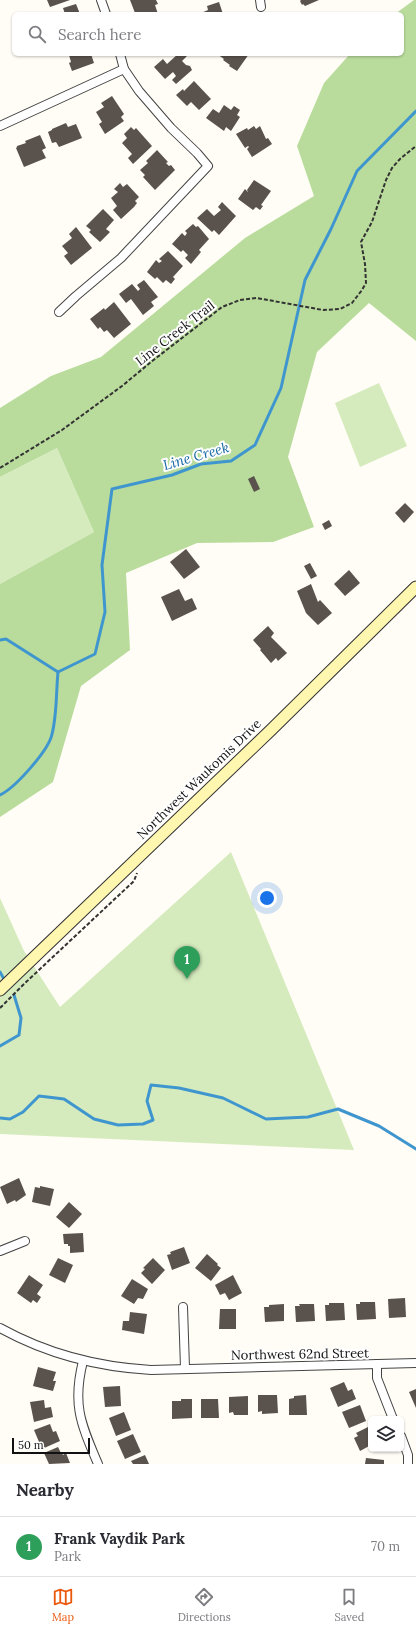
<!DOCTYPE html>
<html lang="en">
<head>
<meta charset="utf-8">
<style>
	body { margin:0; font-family:Lora,serif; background:#f2f2f3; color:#2b2b33 }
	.controls { position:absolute; right:12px; bottom:12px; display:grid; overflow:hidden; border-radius:6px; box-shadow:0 1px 3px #0004 }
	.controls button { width:36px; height:36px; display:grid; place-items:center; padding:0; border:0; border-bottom:1px solid #e1e1e2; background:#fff; color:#2b2b33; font:20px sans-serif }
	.scale { position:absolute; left:12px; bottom:10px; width:78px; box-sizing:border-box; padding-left:4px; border:2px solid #111; border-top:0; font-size:11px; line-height:14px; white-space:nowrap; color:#111; -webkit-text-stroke:3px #fff; paint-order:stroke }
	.you { position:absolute; left:267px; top:898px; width:14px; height:14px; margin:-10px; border:3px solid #fff; border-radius:50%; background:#1a73e8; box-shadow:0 0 0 6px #1a73e833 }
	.badge { display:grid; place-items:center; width:26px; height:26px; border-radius:50%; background:#ea580c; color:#fff; font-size:13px; font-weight:700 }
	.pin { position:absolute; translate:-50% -33px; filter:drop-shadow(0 1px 2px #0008) }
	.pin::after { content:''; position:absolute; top:21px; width:14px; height:12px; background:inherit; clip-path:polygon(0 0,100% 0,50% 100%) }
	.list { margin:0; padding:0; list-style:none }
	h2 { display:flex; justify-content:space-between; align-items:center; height:52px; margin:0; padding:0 16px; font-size:17px }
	h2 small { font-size:13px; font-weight:400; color:#7c7c81 }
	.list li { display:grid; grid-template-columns:26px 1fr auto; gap:12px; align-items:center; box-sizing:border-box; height:60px; padding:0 16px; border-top:1px solid #e1e1e2 }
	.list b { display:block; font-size:15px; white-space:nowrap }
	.list p { margin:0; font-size:13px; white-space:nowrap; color:#7c7c81 }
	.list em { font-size:13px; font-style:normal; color:#7c7c81 }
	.icon { flex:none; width:22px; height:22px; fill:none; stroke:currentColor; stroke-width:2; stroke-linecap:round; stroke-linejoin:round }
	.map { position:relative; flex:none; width:416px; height:1464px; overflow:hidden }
	.search { position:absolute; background:#fff; box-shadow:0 1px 3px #0004; left:12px; right:12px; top:12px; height:44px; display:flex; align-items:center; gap:10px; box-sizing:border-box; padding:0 14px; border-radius:6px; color:#7c7c81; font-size:15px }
	.sheet { height:112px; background:#fff }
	nav { display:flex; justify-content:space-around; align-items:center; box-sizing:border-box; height:56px; border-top:1px solid #e1e1e2; background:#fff; font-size:11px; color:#7c7c81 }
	nav a { display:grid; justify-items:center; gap:2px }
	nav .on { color:#ea580c }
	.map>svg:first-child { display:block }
	.green { fill:#d5ebbd }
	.forest { fill:#b9dc9c }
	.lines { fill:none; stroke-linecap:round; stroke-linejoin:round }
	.stream { stroke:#3f96cf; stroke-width:3 }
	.building { fill:#5a524d }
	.minor-casing { stroke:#444; stroke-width:10 }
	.secondary-casing { stroke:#333; stroke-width:13 }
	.path { stroke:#333; stroke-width:2; stroke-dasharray:4 2; stroke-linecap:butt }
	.minor { stroke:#fff; stroke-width:8 }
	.secondary { stroke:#fff6b0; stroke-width:11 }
	.labels { text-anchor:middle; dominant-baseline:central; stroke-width:4; stroke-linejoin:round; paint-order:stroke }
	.street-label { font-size:13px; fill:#111; stroke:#fff }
	.water-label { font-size:14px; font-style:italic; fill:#1768a6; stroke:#fff }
</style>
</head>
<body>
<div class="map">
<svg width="416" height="1464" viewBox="0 0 416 1464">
	<rect width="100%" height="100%" fill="#fffdf5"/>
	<g class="green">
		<polygon points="379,383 407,446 360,467 335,403"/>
		<polygon points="57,448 94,532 0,584 0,477"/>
		<polygon points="231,852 354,1150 0,1134 0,898 24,951 60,1007"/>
	</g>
	<polygon class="forest" points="414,0 416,0 416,341 369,303 317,352 288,457 314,527 273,542 197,543 126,573 130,650 81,686 53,782 0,817 0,584 94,532 57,448 0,477 0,408 51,376 101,357 245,238 314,196 297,146 324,83 350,54 402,54 402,14 395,14"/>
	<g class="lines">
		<g class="stream">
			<polyline points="0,640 6,639 58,672 95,654 105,612 102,565 112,489 172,475 201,464 231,461 255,445 281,388 305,280 331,229 357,171 416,111"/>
			<path d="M0 795C15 788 49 750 52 734 57 715 56 693 58 672"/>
			<polyline points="0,972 5,981"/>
			<polyline points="0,1046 19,1035 21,1018 14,995"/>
			<polyline points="0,1118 10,1119 23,1112 39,1096 64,1099 94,1119 118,1125 143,1124 153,1120 147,1101 151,1085 179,1088 223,1098 266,1119 308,1117 338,1109 379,1126 416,1149"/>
		</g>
	</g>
	<g class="building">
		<polygon points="47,0 70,0 50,7"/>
		<polygon points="130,0 156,0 158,4 155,5 158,14 139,14 138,12 135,13"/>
		<polygon points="301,0 319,0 305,6 303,4 302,5 300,1"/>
		<polygon points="219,2 223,14 201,14 201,13 208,10 207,6"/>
		<polygon points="76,4 80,14 65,14 63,8"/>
		<polygon points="66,54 91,54 94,63 72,71 69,63 71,62 69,55 67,56"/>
		<polygon points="178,54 186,54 187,56 182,61 186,65 190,66 192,70 176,84 172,80 176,76 173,72 165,79 154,67 163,59 167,64"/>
		<polygon points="217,54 249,54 237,71 229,66 230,65 223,60 224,59"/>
		<polygon points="194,81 211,99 199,110 191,102 187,106 176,95 183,89 184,91"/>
		<polygon points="112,96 124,114 121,117 124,121 105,134 99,124 102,122 96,112 104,107 101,103"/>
		<polygon points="224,105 231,110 234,106 240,110 237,115 240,117 231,131 226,127 224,131 206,118 213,109 219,113"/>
		<polygon points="66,123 68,127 76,124 82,138 59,147 56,142 52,143 48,132 52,130 52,129"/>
		<polygon points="254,126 256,129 260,126 266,139 268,138 272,144 252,157 247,149 249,147 248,146 245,148 236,134 247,128 248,130"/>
		<polygon points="131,127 134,130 136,128 152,146 133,164 128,158 132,154 122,143 127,138 124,134"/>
		<polygon points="40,135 46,148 42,150 46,158 24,167 16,148 17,147 17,146 26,143 25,141"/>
		<polygon points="157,150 168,162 166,163 169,166 171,165 175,170 155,190 143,177 145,175 140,170 148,163 146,161"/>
		<polygon points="254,180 271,191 261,205 263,206 260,210 256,207 253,210 238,199 245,189 248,192 247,190"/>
		<polygon points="120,183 123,187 127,184 139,197 135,201 137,203 134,207 121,219 113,210 117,206 111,198 118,192 114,189"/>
		<polygon points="222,202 236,216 219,235 214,230 212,232 197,218 207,209 214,216 221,210 218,207"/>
		<polygon points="103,209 114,220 106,229 110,232 100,242 89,232 91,230 86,226"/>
		<polygon points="193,224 196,227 198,226 209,239 199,250 201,252 191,264 185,258 188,255 183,250 181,252 172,244 182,233 185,236 187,233 185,231"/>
		<polygon points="76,227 92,248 71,265 64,256 68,253 62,246 72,238 69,234"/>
		<polygon points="168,251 183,266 173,277 175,279 171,284 166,280 163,283 157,277 155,279 147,272 156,260 159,263 162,261 159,259"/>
		<polygon points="144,280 158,297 151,302 154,306 143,315 131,299 126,303 119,294 132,284 138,291 140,289 137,285"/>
		<polygon points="114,302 131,324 114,338 107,330 104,332 100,327 98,329 90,319 104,308 105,310"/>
		<polygon points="254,476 260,489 254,492 248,479"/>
		<polygon points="405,503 414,512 404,523 395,513"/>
		<polygon points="329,520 332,526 325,530 322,524"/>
		<polygon points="186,549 200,567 184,579 170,562"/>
		<polygon points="310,563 317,576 311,579 304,566"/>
		<polygon points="349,570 360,583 345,596 334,584"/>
		<polygon points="311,584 318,602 320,600 332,613 318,625 306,613 297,591"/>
		<polygon points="179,589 185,601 192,598 197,609 172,621 161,597"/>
		<polygon points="268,626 274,633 271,637 287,653 278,661 276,658 271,663 260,650 261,649 253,640"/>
		<polygon points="19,1178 26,1195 16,1202 15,1200 7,1204 0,1187"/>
		<polygon points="40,1186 54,1189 50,1206 32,1202 35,1187 40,1188"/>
		<polygon points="69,1202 82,1214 69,1228 56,1217"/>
		<polygon points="83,1233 84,1252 70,1253 70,1246 68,1246 68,1244 64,1244 63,1234"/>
		<polygon points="184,1247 190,1263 172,1270 167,1255 171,1254 170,1252"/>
		<polygon points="207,1254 218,1264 217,1265 221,1268 211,1281 195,1268"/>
		<polygon points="58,1258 73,1265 65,1283 49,1275"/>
		<polygon points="153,1258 165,1270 152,1284 141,1273 145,1269 143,1268"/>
		<polygon points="29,1275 43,1285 37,1294 41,1297 37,1303 33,1300 31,1303 17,1293"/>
		<polygon points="233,1275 242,1293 229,1300 225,1293 220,1295 215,1285"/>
		<polygon points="132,1279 148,1289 143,1299 138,1298 134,1304 121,1296"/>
		<polygon points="405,1298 406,1317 389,1318 388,1299"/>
		<polygon points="360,1302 375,1302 376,1319 357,1320 356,1304 360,1304"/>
		<polygon points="329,1303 344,1303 345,1320 326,1321 325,1305 329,1305"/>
		<polygon points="284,1304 284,1321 265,1322 264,1307 269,1307 269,1305"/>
		<polygon points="299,1304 314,1304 315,1321 296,1322 295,1306 300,1306"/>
		<polygon points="220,1309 236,1309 236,1329 219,1329"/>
		<polygon points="130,1312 147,1314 144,1334 122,1330 123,1321 129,1321"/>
		<polygon points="38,1367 56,1372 53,1381 56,1381 53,1391 33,1386"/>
		<polygon points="344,1382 348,1391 352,1389 356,1399 338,1407 330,1388"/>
		<polygon points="120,1386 121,1406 105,1407 103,1387"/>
		<polygon points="416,1389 416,1408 409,1392"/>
		<polygon points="258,1395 277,1395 278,1413 262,1414 262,1411 258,1412"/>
		<polygon points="306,1395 307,1415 289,1415 289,1399 294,1398 294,1396"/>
		<polygon points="248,1396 248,1415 234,1415 233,1412 229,1413 229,1397"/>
		<polygon points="181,1399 192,1399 192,1418 172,1419 172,1401 181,1401"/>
		<polygon points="201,1399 218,1399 219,1418 201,1418"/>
		<polygon points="44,1400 45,1408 51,1407 53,1417 34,1422 30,1402"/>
		<polygon points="360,1405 366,1421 349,1428 342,1412"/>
		<polygon points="124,1412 131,1430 116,1436 109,1418"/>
		<polygon points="50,1424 53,1432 56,1431 60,1441 42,1449 34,1430"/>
		<polygon points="370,1426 371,1445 360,1451 354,1438 358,1436 356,1433"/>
		<polygon points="133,1434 141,1452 125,1459 117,1441"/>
		<polygon points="58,1447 61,1453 62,1453 63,1455 66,1453 70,1463 49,1464 44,1453"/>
		<polygon points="145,1455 149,1464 133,1464 131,1461"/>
		<polygon points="366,1458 384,1460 384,1464 365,1464"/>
	</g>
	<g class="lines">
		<defs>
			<g id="minor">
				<polyline points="101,0 106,14"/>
				<polyline points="260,0 261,7"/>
				<polyline points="0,126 124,69"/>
				<polyline points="59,312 76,296 121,258 208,166 197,153 171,128 139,91 124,69 120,54"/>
				<polyline points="0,1251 25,1241"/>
				<polyline points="183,1307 185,1368"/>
				<path d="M0 1328C47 1354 98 1367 151 1370L416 1363"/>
				<path d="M83 1361C72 1405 81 1424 98 1464"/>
				<polyline points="377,1364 377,1378 393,1419"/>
				<polyline points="401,1436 408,1455 408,1464"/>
			</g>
			<polyline id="secondary" points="0,990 272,729 416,587"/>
		</defs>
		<use href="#minor" class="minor-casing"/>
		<use href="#secondary" class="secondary-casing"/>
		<g class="path">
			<polyline points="0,468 62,430 122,386 151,362 222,307 240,300 257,298 323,310 340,309 352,303 362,290 366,283 365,264 361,242 372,222 386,180 392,168 400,159 416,146"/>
			<polyline points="0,1008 24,984 134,881 137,873"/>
		</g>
		<use href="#minor" class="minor"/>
		<use href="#secondary" class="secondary"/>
	</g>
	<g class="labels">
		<g class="street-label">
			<text transform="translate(175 333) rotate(-38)">Line Creek Trail</text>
			<text transform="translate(199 779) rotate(-44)">Northwest Waukomis Drive</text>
			<text transform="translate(300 1354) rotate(-1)">Northwest 62nd Street</text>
		</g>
		<g class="water-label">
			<text transform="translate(196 456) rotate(-16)">Line Creek</text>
		</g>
	</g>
</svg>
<div class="controls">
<button><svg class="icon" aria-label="layers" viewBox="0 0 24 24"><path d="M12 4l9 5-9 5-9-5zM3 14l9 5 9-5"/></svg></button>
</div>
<div class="scale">50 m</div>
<div class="you"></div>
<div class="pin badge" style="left:187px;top:979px;background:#2e9e5b">1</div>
<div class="search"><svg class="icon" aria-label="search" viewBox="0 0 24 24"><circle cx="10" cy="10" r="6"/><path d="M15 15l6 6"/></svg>Search here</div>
</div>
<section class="sheet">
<h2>Nearby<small></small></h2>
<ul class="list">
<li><span class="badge" style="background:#2e9e5b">1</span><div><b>Frank Vaydik Park</b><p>Park</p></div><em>70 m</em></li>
</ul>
</section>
<nav>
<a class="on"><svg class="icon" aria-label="map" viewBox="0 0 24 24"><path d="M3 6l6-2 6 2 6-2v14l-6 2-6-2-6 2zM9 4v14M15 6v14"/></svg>Map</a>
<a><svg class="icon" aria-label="directions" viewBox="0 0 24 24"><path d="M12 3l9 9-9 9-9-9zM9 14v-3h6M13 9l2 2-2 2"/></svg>Directions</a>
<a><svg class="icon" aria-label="saved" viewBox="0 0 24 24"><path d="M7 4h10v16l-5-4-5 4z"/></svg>Saved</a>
</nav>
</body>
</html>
